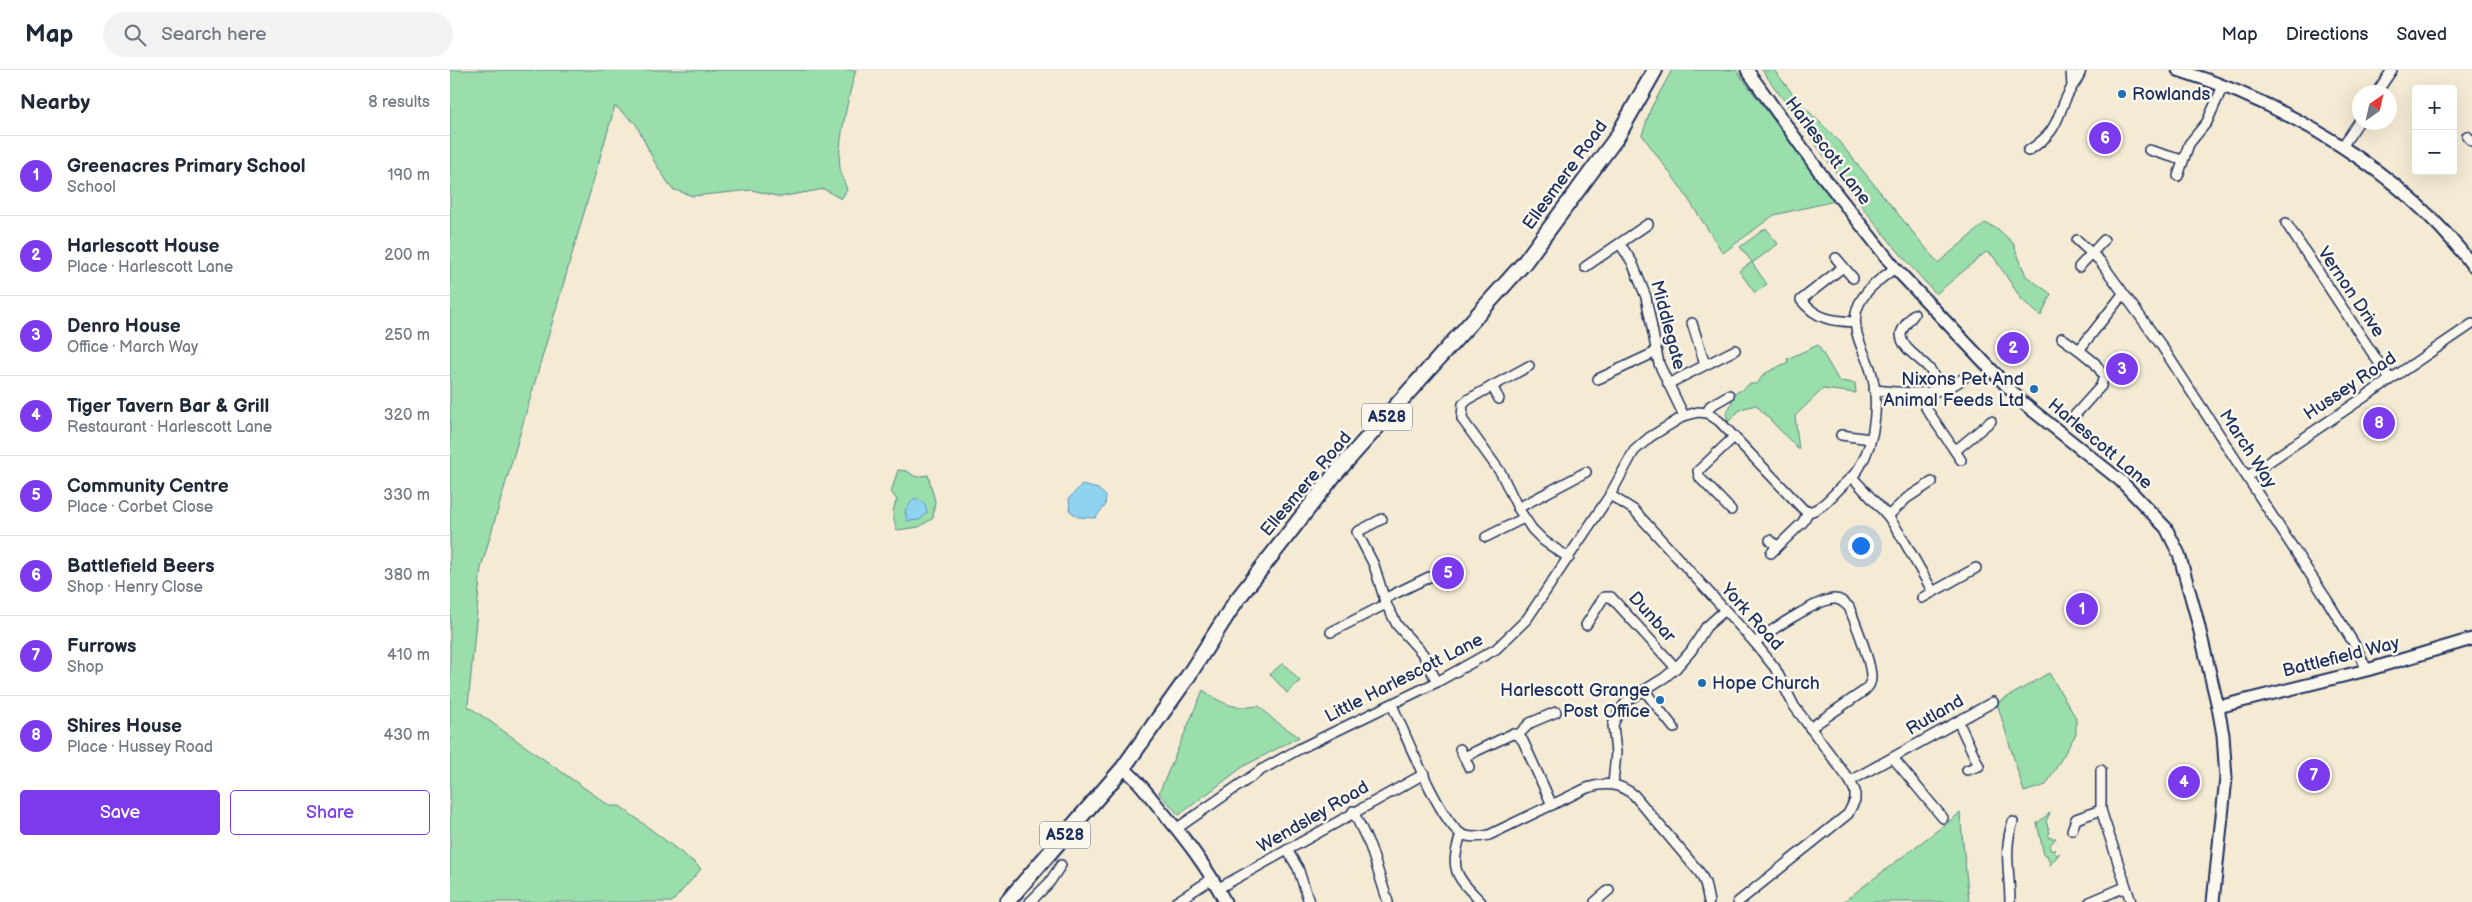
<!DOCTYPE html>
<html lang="en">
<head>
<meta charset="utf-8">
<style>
	body { margin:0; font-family:"Balsamiq Sans",sans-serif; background:#f2f2f3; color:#1f2937 }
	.controls { position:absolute; right:15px; top:15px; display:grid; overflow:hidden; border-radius:5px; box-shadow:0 5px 20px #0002 }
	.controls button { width:45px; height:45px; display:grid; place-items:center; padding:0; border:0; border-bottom:1px solid #e0e1e3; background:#fff; color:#1f2937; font:25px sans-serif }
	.compass { position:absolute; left:1902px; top:15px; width:45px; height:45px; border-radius:50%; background:#fff; box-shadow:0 5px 20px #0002; rotate:34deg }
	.you { position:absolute; left:1410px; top:475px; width:18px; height:18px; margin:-12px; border:4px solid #fff; border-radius:50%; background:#1a73e8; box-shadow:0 0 0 8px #1a73e833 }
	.badge { display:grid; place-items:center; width:32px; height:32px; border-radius:50%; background:#7c3aed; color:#fff; font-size:16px; font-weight:700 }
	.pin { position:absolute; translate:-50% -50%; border:2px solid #fff; box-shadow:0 1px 5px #0006 }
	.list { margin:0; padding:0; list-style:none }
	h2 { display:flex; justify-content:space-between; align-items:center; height:65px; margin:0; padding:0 20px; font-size:21px }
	h2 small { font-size:16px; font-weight:400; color:#747a83 }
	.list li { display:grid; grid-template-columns:32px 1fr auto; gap:15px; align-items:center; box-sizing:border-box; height:80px; padding:0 20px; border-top:1px solid #e0e1e3 }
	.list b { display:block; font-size:19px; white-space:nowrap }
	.list p { margin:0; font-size:16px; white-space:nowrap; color:#747a83 }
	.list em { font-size:16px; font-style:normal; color:#747a83 }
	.actions { display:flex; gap:10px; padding:15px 20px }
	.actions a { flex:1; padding:11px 0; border:1px solid #7c3aed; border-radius:5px; text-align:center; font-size:18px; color:#7c3aed }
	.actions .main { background:#7c3aed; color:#fff }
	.icon { flex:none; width:28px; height:28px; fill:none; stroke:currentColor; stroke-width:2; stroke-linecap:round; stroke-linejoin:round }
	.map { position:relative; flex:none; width:2022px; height:832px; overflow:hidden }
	header { display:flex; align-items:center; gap:30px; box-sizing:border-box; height:70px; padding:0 25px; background:#fff; border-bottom:1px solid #e0e1e3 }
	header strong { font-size:24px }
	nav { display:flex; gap:28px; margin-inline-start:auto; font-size:18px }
	.search { width:350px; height:45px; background:#f2f2f3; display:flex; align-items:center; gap:12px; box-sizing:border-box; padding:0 18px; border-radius:28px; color:#747a83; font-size:19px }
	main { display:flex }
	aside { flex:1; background:#fff }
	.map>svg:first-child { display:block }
	.green { fill:#99deab; stroke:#5a8684 }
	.water { fill:#8fd3f1; stroke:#6191b6 }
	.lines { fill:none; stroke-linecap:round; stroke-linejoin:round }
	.minor-casing { stroke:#1b2f5e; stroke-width:12 }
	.tertiary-casing { stroke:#1b2f5e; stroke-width:15 }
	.primary-casing { stroke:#1b2f5e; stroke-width:18 }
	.minor { stroke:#fbf7ec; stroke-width:9 }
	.tertiary { stroke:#fbf7ec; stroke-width:11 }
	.primary { stroke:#fbf7ec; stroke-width:14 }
	.poi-dot { fill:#1f6fb2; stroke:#fbf7ec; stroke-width:2 }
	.labels { text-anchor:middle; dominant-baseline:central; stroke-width:5; stroke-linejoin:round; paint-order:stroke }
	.shield { fill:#fbf7ec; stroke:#5e6b89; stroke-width:1 }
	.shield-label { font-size:16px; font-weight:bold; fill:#1b2f5e }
	.poi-label { font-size:18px; fill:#1b2f5e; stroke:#fbf7ec; text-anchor:start }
	.street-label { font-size:18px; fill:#1b2f5e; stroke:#fbf7ec }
</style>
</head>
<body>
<header>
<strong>Map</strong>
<div class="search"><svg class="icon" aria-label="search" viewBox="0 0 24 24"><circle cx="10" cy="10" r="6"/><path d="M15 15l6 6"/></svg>Search here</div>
<nav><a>Map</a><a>Directions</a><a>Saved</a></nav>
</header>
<main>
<aside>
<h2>Nearby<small>8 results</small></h2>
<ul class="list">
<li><span class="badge">1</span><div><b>Greenacres Primary School</b><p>School</p></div><em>190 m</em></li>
<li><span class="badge">2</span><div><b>Harlescott House</b><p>Place · Harlescott Lane</p></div><em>200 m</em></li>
<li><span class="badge">3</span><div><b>Denro House</b><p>Office · March Way</p></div><em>250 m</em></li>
<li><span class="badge">4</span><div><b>Tiger Tavern Bar &amp; Grill</b><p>Restaurant · Harlescott Lane</p></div><em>320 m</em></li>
<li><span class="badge">5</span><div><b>Community Centre</b><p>Place · Corbet Close</p></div><em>330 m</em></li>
<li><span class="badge">6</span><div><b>Battlefield Beers</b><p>Shop · Henry Close</p></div><em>380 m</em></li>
<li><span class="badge">7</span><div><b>Furrows</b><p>Shop</p></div><em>410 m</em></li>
<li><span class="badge">8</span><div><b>Shires House</b><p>Place · Hussey Road</p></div><em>430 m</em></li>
</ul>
<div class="actions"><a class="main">Save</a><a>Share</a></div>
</aside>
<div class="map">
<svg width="2022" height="832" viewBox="0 0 2022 832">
	<rect width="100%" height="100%" fill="#f5ebd4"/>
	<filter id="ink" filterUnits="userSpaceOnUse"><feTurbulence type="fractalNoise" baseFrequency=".02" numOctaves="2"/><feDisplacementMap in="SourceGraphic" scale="10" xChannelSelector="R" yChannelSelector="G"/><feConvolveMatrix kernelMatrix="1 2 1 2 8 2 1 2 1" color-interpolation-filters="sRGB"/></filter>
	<g filter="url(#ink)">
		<g class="green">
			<path d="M0 0H406C399 23 387 75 390 98 391 105 395 113 397 120L391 129 374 119 330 127 302 120 243 126 222 119 204 91 186 54 165 36 31 498 18 636 160 736H170L245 793 251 799 222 832H0Z"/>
			<polygon points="1222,0 1286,0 1385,131 1324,145 1273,183 1231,118 1192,65 1201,38"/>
			<path d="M1312 0H1324L1350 33 1387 69 1488 193 1535 153 1548 159 1563 173 1576 206 1601 224 1591 246 1572 230 1543 186 1536 182 1486 224C1421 155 1367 76 1312 0Z"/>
			<polygon points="1316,158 1328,174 1302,193 1317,214 1305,223 1289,201 1302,192 1290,177"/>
			<polygon points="1368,275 1389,311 1405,313 1406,323 1373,319 1345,346 1349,380 1306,335 1291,339 1278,352 1276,344 1282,333 1280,327 1300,314 1307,314 1314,304 1338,292 1337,289"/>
			<path d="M448 400 457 401 466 407 478 405 485 431 483 448 469 457 447 460C443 448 441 441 447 430L441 422Z"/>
			<polygon points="833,593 850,611 837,623 820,604"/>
			<polygon points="1599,603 1626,648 1626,664 1596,715 1574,722 1547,633"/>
			<path d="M753 620C774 635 782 639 809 636L825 651 849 667 794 696 729 745 709 723Z"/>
			<polygon points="1510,743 1519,832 1393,832"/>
			<polygon points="1600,743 1596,751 1600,763 1598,765 1599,768 1606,768 1600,775 1600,779 1603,781 1605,779 1604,782 1607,785 1610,783 1600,795 1597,785 1594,785 1587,753"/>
		</g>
		<g class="water">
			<polygon points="632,415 648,419 656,426 655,436 645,448 628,447 620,441 619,428"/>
			<polygon points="465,428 475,434 477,442 470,450 457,451 455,440"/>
		</g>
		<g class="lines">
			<defs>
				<g id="minor">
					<polyline points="1621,0 1622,16"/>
					<polyline points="1927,22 1942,0"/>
					<polyline points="2017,66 2022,71"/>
					<polyline points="1892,77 1910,50"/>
					<polyline points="1699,80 1732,90"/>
					<path d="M1578 81C1613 58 1604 47 1622 17 1626 11 1629 8 1631 0"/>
					<polyline points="1728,106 1739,74 1757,52 1773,16"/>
					<polyline points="1836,153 1939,308"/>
					<polyline points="1627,170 1650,191 1711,275 1877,530 1906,577 1917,600"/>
					<polyline points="1170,174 1182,192 1196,227 1209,294 1234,346"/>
					<polyline points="1386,188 1403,208"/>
					<polyline points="1135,197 1198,154"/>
					<path d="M1393 197 1351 230C1366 249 1382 251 1405 252"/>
					<polyline points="1629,197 1654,170"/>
					<path d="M1464 244C1460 250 1452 257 1451 264 1451 280 1474 290 1481 301 1485 307 1486 314 1488 320"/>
					<polyline points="1242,253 1255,294"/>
					<polyline points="1612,268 1629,280"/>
					<polyline points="1079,296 1019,329 1013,334 1012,349 1051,403 1068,438 1082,459 1094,471 1119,488"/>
					<polyline points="1148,309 1206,282"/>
					<polyline points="1218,314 1285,280"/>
					<polyline points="1042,316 1049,329"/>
					<path d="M1424 320C1455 323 1490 329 1515 307"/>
					<polyline points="1474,323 1476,338 1511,390"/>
					<polyline points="1257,343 1269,351 1353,439 1358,442"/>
					<polyline points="1625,345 1651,316 1654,306 1645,293 1629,280 1673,224"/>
					<polyline points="1391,365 1420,369"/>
					<polyline points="1505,381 1541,351"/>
					<polyline points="1798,406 2022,254"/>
					<polyline points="1402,407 1438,446 1450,464 1483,522"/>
					<polyline points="1160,425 1184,440 1305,573 1325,598 1344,636 1400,711 1405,721 1405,730 1398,744 1288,832"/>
					<polyline points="1068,438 1136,402"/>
					<polyline points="1281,440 1250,408 1248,401 1284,367"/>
					<path d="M1358 442C1371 440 1382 426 1391 417 1397 411 1405 405 1409 398 1426 371 1430 327 1420 298 1413 279 1401 260 1407 239 1413 221 1430 209 1445 198"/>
					<polyline points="1438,446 1457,428 1482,412"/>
					<polyline points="932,449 907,462 924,495 936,534 942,545 947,555 973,584 987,612"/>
					<polyline points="1036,467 1074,448"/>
					<polyline points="1320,470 1327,477"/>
					<polyline points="1321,483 1353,452 1358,442"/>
					<polyline points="1472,528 1526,498"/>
					<polyline points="934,529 979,507"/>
					<polyline points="1136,555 1154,527 1161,527 1226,598"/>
					<polyline points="881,562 936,534"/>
					<path d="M1305 573C1318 562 1369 528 1385 529 1391 529 1394 533 1399 537 1405 552 1422 593 1421 608 1421 614 1418 617 1414 621L1360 658"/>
					<polyline points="1194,620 1224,658"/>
					<path d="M942 635C954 661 989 749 1010 763 1018 769 1030 767 1039 765L1137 718C1155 712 1169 713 1184 725L1250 803 1255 813 1259 832"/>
					<polyline points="1508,651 1529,696 1517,700"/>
					<polyline points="1068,665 1073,671 1102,735"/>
					<polyline points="1010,679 1019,697"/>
					<polyline points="1014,687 1062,664 1068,665 1080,653 1106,642"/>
					<polyline points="1443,688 1493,748"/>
					<polyline points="1651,700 1651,740 1681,832"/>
					<polyline points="1400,711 1543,632"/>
					<polyline points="1163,714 1166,683 1163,655 1169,641 1178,630 1214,608 1226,598 1241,581 1256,557 1274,541"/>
					<polyline points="903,741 920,776 938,832"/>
					<polyline points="726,759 811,700 851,678 987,612 1046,579 1077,549 1160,425 1184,381 1200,367 1234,346 1248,342 1257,343 1260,336 1279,325"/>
					<polyline points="1622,760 1626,749 1651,740"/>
					<path d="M1011 764C999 801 1006 806 1031 832"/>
					<polyline points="837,780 848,798 859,832"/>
					<polyline points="769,818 974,704"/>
					<polyline points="580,832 599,813 611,795"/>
					<polyline points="726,832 762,809"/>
					<polyline points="1145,832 1159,820"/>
					<path d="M1560 832C1560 804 1553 778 1563 752"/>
					<polyline points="1640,832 1675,817"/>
				</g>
				<g id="tertiary">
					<polyline points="1297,0 1371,104 1445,198 1572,332 1671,411 1716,458 1729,484 1746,545 1768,637 1773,665 1776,708 1763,832"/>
					<path d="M1728 0C1837 34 1953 102 2022 195"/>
					<polyline points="1768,637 1917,600 2022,569"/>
					<path d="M673 698C687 708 696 722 707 735 732 765 758 797 775 832"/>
				</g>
				<polyline id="primary" points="557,832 673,698 735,611 786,531 885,404 1074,193 1167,67 1205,0"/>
			</defs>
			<use href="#minor" class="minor-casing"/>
			<use href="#tertiary" class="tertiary-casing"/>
			<use href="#primary" class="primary-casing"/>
			<use href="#minor" class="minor"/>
			<use href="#tertiary" class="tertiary"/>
			<use href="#primary" class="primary"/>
		</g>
	</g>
	<g class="poi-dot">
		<circle cx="1672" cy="24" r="5"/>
		<circle cx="1584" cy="319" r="5"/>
		<circle cx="1252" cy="613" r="5"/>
		<circle cx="1210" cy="630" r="5"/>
	</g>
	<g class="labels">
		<g class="shield">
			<rect x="912" y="333.5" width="50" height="27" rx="4"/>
			<rect x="590" y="751.5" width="50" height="27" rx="4"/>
		</g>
		<g class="shield-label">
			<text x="937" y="347">A528</text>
			<text x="615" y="765">A528</text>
		</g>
		<g class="poi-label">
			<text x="1682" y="24">Rowlands</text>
			<text x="1574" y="309" text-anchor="end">Nixons Pet And<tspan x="1574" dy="21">Animal Feeds Ltd</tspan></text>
			<text x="1262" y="613">Hope Church</text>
			<text x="1200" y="620" text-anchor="end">Harlescott Grange<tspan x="1200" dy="21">Post Office</tspan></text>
		</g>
		<g class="street-label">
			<text transform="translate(1378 81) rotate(53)">Harlescott Lane</text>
			<text transform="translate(1115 105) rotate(-54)">Ellesmere Road</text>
			<text transform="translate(1901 222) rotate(56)">Vernon Drive</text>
			<text transform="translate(1218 255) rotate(75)">Middlegate</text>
			<text transform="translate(1900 316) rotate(-34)">Hussey Road</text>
			<text transform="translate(1650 374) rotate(40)">Harlescott Lane</text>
			<text transform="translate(1798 379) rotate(57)">March Way</text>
			<text transform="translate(856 414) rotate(-50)">Ellesmere Road</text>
			<text transform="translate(1202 547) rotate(48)">Dunbar</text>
			<text transform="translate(1302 547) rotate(48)">York Road</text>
			<text transform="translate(1891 587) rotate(-14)">Battlefield Way</text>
			<text transform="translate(954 608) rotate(-27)">Little Harlescott Lane</text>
			<text transform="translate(1485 645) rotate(-30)">Rutland</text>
			<text transform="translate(863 747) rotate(-30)">Wendsley Road</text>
		</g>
	</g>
</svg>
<div class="controls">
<button>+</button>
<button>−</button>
</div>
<svg class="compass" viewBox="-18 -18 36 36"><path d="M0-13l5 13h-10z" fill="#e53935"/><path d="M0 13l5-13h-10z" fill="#747a83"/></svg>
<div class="you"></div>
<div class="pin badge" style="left:1632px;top:539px">1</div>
<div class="pin badge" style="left:1563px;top:278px">2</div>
<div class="pin badge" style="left:1672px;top:299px">3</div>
<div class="pin badge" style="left:1734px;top:712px">4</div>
<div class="pin badge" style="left:998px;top:503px">5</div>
<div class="pin badge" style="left:1655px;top:68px">6</div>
<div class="pin badge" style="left:1864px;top:705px">7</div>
<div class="pin badge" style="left:1929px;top:353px">8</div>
</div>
</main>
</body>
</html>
